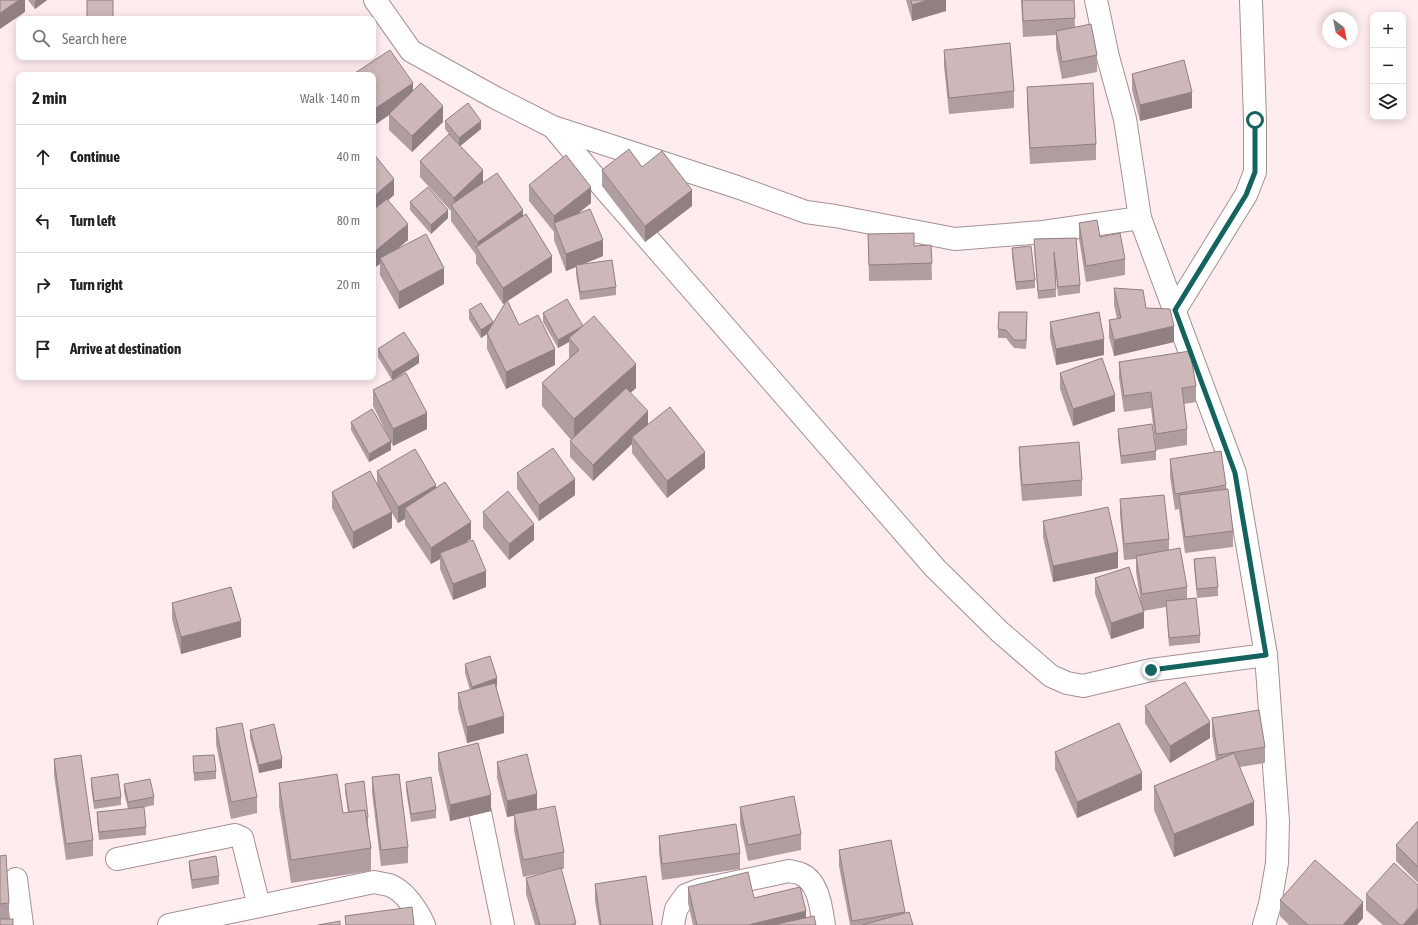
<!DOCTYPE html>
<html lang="en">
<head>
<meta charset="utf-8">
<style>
	body { margin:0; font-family:"Asap Condensed",sans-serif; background:#f6f6f6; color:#202124 }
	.controls { position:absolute; right:12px; top:12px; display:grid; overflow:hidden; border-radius:8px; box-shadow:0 2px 10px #0003 }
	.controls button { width:36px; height:36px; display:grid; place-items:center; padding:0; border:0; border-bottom:1px solid #e0e0e0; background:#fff; color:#202124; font:20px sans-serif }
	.compass { position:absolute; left:1322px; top:12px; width:36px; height:36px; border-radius:50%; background:#fff; box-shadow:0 2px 10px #0003; rotate:148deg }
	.stop { position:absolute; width:12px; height:12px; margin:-9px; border:3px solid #15635f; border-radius:50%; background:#fff }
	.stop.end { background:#15635f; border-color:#fff; box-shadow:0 1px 4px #0008 }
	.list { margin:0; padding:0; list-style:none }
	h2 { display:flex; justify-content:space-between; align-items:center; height:52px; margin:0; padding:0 16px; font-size:17px }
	h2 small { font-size:13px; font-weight:400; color:#757577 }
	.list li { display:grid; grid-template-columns:26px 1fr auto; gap:12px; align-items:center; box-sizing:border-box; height:64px; padding:0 16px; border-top:1px solid #e0e0e0 }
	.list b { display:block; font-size:15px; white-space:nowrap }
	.list em { font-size:13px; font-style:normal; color:#757577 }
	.icon { flex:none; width:22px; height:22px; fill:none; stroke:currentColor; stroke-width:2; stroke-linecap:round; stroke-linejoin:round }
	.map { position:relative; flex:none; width:1418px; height:925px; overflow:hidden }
	.search { position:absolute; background:#fff; box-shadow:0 2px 10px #0003; left:16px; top:16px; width:360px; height:44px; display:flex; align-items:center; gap:10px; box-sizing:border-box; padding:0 14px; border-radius:8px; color:#757577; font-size:15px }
	.panel { position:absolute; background:#fff; box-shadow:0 2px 10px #0003; left:16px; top:72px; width:360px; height:308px; border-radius:8px }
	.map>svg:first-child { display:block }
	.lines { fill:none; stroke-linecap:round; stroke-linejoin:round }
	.minor-casing { stroke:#a59093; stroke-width:24 }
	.minor { stroke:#fff; stroke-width:22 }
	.wall { fill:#b09d9f }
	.shaded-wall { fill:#908082 }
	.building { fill:#cdb7b9; stroke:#908082 }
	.route { stroke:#15635f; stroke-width:5 }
</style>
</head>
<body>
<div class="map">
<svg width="1418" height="925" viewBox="0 0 1418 925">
	<rect width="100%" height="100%" fill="#ffecee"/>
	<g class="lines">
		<defs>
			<g id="minor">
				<polyline points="375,0 411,51 494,97 553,127 737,187 806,212 835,216 955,239 1043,232 1140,218"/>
				<polyline points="1096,0 1108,57 1125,119 1140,218 1235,473 1266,655 1278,821 1277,863 1270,904 1264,925"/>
				<polyline points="553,127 602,186 935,568 1000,632 1051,676 1067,683 1083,686 1151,670 1266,655"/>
				<polyline points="1175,310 1246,195 1255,172 1255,120 1251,0"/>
				<polyline points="477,798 503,925"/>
				<polyline points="117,859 235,835 242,838 259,906"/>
				<polyline points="16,879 22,925"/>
				<path d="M169 925 374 882C379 883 384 884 389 885 404 890 418 911 424 925"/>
				<path d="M673 925 676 909 686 895 699 890 789 871C793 872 797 872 801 874 819 882 821 908 824 925"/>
			</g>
		</defs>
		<use href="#minor" class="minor-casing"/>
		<use href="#minor" class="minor"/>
	</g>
	<g class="wall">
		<polygon points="28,0 47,0 35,9"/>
		<polygon points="906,0 946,0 946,11 912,21"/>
		<polygon points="1021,0 1074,0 1075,27 1097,55 1097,72 1062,79 1056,48 1056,35 1023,37"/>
		<polygon points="944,50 1014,91 1014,108 949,114 944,66"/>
		<polygon points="1132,74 1192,108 1140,121 1132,90"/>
		<polygon points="1027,87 1096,144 1096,160 1030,164 1027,103"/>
		<polygon points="413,91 443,122 412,152 389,130 389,115 373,126"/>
		<polygon points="445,121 481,129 460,146 483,182 523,216 552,272 507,301 519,325 555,365 506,389 487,349 487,334 481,338 469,319 469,310 493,323 506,302 503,304 476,263 476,255 451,221 451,211 420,177 420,161 449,134 445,129"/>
		<polygon points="373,153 394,195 388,200 408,240 397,249 444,284 399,309 380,275 380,264 374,268 373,267"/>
		<polygon points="642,167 692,206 645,242 602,186 602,170"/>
		<polygon points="529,185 591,203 578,214 603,256 581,265 616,287 616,295 580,300 576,274 576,267 566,271 554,240 554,232 529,201"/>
		<polygon points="410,202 448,218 431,234 410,210"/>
		<polygon points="1079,223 1100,237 1125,259 1125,275 1086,282 1079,239"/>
		<polygon points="868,234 914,246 931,245 932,280 869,281"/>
		<polygon points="1076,238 1080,285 1080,293 1058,296 1055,264 1056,297 1038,299 1034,248 1034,239"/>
		<polygon points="1012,248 1035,280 1035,288 1016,290 1012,256"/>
		<polygon points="1114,288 1174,342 1114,356 1109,337 1109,320 1117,319 1114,305"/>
		<polygon points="543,313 583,326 636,388 630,393 648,424 705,468 667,498 632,453 632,444 593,481 570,457 570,441 571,440 542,406 542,383 569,359 569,342 558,348 543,322"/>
		<polygon points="1027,321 1026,349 1014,348 1006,338 998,338 998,329"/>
		<polygon points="1050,322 1104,355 1056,365 1050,338"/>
		<polygon points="378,349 419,363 393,380 427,429 393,446 373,406 373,390 392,380 378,357"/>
		<polygon points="1119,362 1196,386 1196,402 1184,404 1187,429 1187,445 1156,450 1151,408 1124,412 1119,378"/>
		<polygon points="1060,373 1115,411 1073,426 1060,389"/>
		<polygon points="351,422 391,450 369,462 351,430"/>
		<polygon points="1118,429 1156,451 1156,460 1121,464 1118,438"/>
		<polygon points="1019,447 1082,480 1082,496 1022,501 1019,463"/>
		<polygon points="1170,459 1226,485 1226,489 1233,531 1233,547 1185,553 1179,509 1175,510 1170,476"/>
		<polygon points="377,471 436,488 471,539 464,543 486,587 453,600 440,569 440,559 431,564 405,525 405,519 398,523 392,513 392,528 353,549 332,508 332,492 377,484"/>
		<polygon points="517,473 575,495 539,521 517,489"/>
		<polygon points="1120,499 1169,539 1169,550 1187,587 1187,599 1200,635 1200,643 1169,646 1166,607 1143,611 1144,628 1111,639 1095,594 1095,578 1141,604 1136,572 1136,559 1124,560 1120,515"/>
		<polygon points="483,512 534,540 509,560 483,528"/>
		<polygon points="1043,521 1118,568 1053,582 1043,537"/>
		<polygon points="1194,559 1218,587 1218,596 1197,598 1194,567"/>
		<polygon points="172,603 241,637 181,654 172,619"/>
		<polygon points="465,664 497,686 496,687 504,733 467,743 458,709 458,693 470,690 465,673"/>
		<polygon points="1145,706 1210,738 1170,763 1145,723"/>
		<polygon points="1212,718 1265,747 1265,763 1240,767 1254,825 1174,857 1154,810 1154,786 1216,761 1212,734"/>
		<polygon points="216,728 257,797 257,813 231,819 216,744"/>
		<polygon points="250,730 282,768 259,773 250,738"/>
		<polygon points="1055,752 1142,790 1077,818 1055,769"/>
		<polygon points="438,753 491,811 450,821 438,769"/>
		<polygon points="193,756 216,771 216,779 194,781"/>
		<polygon points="54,759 93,840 93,856 66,860 54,775"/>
		<polygon points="497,762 537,810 564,852 564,869 561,869 576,925 535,925 526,894 526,878 552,871 523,877 514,830 514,816 507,817 497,778"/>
		<polygon points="372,777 408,847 408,863 381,866 372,793"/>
		<polygon points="91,778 121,797 121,805 94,809 91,786"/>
		<polygon points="406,782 436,810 436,818 411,822 406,790"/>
		<polygon points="279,783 343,813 348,812 345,792 345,784 368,817 368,825 371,848 371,871 291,883 279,806"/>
		<polygon points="124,784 154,797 154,805 141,808 146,827 146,835 99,840 97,821 97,812 128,809 124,792"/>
		<polygon points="740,807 801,834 801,850 748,861 740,824"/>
		<polygon points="1418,821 1418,883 1396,861 1396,845"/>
		<polygon points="659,836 740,853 740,869 662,880 659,852"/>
		<polygon points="839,850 905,912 905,913 913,925 850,925 839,866"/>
		<polygon points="0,856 9,903 9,919 0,925"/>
		<polygon points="189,861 219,876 219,884 192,889 189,869"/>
		<polygon points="595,884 653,925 599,925 595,901"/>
		<polygon points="688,887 754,898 806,918 816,925 693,925 688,903"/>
		<polygon points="1366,894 1418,924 1417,925 1383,925 1366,910"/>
		<polygon points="1280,900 1363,918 1357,925 1289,925 1280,916"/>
	</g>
	<g class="shaded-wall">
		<polygon points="19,0 25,0 25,12 0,29 0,13"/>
		<polygon points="37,0 47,0 35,9 35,1"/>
		<polygon points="928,0 946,0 946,11 912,21 912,5"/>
		<polygon points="413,83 413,100 389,114 389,115 373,126 373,110"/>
		<polygon points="1192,92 1192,108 1140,121 1140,105"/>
		<polygon points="443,106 443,122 412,152 412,136"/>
		<polygon points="481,121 481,129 459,147 459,138"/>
		<polygon points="483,170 483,186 454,208 454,198"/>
		<polygon points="394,179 394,195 373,213 373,197"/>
		<polygon points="591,187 591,203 556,230 554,223 554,232 554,216"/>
		<polygon points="692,190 692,206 645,242 645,226"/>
		<polygon points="448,210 448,218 431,234 431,225"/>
		<polygon points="523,210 523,226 478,250 478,242"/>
		<polygon points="408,224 408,240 382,262 380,258 380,264 374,268 374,252"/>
		<polygon points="603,240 603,256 566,271 566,254"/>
		<polygon points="552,256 552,272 503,304 503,288"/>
		<polygon points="444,268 444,284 399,309 399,292"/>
		<polygon points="1027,312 1027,321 1026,349 1026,340"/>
		<polygon points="493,322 493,330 487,333 487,334 481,338 481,330"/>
		<polygon points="583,326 569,338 569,342 558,348 558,340"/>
		<polygon points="1174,326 1174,342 1114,356 1114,340"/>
		<polygon points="1104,339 1104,355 1056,365 1056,349"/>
		<polygon points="555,349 555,365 506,389 506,372"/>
		<polygon points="419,355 419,363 392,380 392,372"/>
		<polygon points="636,364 636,388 574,443 574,419"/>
		<polygon points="1115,395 1115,411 1073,426 1073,409"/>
		<polygon points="648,411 648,428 632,437 632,444 593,481 593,465"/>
		<polygon points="427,413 427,429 393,446 393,429"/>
		<polygon points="391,441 391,450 369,462 369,454"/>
		<polygon points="705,452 705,468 667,498 667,481"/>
		<polygon points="575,479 575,495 539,521 539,505"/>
		<polygon points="436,485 436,501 405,508 405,519 398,523 398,507"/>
		<polygon points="392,512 392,528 353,549 353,532"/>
		<polygon points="471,522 471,539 442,558 440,553 440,559 431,564 431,548"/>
		<polygon points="534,524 534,540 509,560 509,544"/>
		<polygon points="1118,552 1118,568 1053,582 1053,566"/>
		<polygon points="486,571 486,587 453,600 453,584"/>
		<polygon points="1144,612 1144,628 1111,639 1111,623"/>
		<polygon points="241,621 241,637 181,654 181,637"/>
		<polygon points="497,678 497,686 472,695 472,687"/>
		<polygon points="504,716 504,733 467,743 467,727"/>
		<polygon points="1210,722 1210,738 1170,763 1170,746"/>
		<polygon points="282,759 282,768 259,773 259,765"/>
		<polygon points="1142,773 1142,790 1077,818 1077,802"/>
		<polygon points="537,794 537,810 507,817 507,801"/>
		<polygon points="491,795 491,811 450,821 450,805"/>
		<polygon points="1254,802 1254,825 1174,857 1174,834"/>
		<polygon points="1363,902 1363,918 1357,925 1343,925"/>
		<polygon points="1418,908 1418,924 1417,925 1403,925"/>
		<polygon points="806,911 806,925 748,925"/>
	</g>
	<g class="building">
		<polygon points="0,0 19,0 0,13"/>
		<rect x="87" y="0" width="26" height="19"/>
		<polygon points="911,0 928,0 912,5"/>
		<polygon points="1022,0 1074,0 1075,18 1023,21"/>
		<polygon points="1091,24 1097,55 1062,62 1056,31"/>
		<polygon points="1010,43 1014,91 949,98 944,50"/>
		<polygon points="390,50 413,83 373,110 373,75 352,75"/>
		<polygon points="1184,60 1192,92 1140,105 1132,74"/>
		<polygon points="421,83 443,106 412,136 389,114"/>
		<polygon points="1093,83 1096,144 1030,148 1027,87"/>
		<polygon points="468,103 481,121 459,138 445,121"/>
		<polygon points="449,134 483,170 454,198 420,161"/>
		<polygon points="629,149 642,167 662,151 692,190 645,226 602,170"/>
		<polygon points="373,153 394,179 373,197"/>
		<polygon points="566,155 591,187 554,216 529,185"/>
		<polygon points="497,173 523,210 478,242 451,205"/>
		<polygon points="428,187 448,210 431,225 410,202"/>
		<polygon points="387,199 408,224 374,252 373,251 373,210"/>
		<polygon points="590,209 603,240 566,254 554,223"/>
		<polygon points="526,214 552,256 503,288 476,247"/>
		<polygon points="1097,220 1100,237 1120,233 1125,259 1086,266 1079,223"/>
		<polygon points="914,233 914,246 931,245 932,263 869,265 868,234"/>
		<polygon points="426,234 444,268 399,292 380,258"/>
		<polygon points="1076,238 1080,285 1058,287 1054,252 1056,289 1038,291 1034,239"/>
		<polygon points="1031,246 1035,280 1016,282 1012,248"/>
		<polygon points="612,260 616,287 580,292 576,265"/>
		<polygon points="1114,288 1143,290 1146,308 1170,309 1174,326 1114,340 1109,320 1121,318"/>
		<polygon points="567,299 583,326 558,340 543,313"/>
		<polygon points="507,300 519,325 538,315 555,349 506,372 487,333"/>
		<polygon points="481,303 493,322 481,330 469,310"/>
		<polygon points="999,312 1027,312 1026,340 1014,340 1006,330 998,329"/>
		<polygon points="1099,312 1104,339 1056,349 1050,322"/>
		<polygon points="594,316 636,364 574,419 542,383 579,350 569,338"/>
		<polygon points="404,332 419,355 392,372 378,349"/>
		<polygon points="1190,351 1196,386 1182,388 1187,429 1156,434 1151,392 1124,396 1119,362"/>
		<polygon points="1102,358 1115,395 1073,409 1060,373"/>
		<polygon points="406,373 427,413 393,429 373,390"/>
		<polygon points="626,388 648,411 593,465 570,441"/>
		<polygon points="670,407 705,452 667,481 632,437"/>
		<polygon points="372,409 391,441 369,454 351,422"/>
		<polygon points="1152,424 1156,451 1121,456 1118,429"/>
		<polygon points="1079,442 1082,480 1022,485 1019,447"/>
		<polygon points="553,448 575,479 539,505 517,473"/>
		<polygon points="415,449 436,485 398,507 377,471"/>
		<polygon points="1221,451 1226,485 1175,494 1170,459"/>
		<polygon points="370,471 392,512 353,532 332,492"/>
		<polygon points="445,482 471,522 431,548 405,508"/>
		<polygon points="1228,489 1233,531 1185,537 1179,495"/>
		<polygon points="508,491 534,524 509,544 483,512"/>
		<polygon points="1164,495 1169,539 1124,544 1120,499"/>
		<polygon points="1108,507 1118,552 1053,566 1043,521"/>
		<polygon points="473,540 486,571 453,584 440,553"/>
		<polygon points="1180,548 1187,587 1142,594 1136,556"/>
		<polygon points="1215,557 1218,587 1197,589 1194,559"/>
		<polygon points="1129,567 1144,612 1111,623 1095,578"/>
		<polygon points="231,587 241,621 181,637 172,603"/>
		<polygon points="1196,598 1200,635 1169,638 1166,601"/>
		<polygon points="490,656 497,678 472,687 465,664"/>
		<polygon points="1185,682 1210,722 1170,746 1145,706"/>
		<polygon points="495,683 504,716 467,727 458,693"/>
		<polygon points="1259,710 1265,747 1218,755 1212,718"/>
		<polygon points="242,723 257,797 231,802 216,728"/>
		<polygon points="1119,723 1142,773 1077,802 1055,752"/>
		<polygon points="274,724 282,759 259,765 250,730"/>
		<polygon points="478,743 491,795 450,805 438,753"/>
		<polygon points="1234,753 1254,802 1174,834 1154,786"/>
		<polygon points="527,754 537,794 507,801 497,762"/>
		<polygon points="81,755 93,840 66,844 54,759"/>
		<polygon points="214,755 216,771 194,773 193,756"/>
		<polygon points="118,774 121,797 94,801 91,778"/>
		<polygon points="337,774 343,813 365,810 371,848 291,860 279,783"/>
		<polygon points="399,774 408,847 381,850 372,777"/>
		<polygon points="431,777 436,810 411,814 406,782"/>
		<polygon points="150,779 154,797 128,802 124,784"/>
		<polygon points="364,781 368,817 366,817 365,810 349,812 345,784"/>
		<polygon points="794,796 801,834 748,845 740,807"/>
		<polygon points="555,806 564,852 523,860 514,814"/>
		<polygon points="144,807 146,827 99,832 97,812"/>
		<polygon points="1418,821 1418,867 1396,845"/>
		<polygon points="736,824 740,853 662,864 659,836"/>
		<polygon points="891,840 905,912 852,921 839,850"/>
		<polygon points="6,855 9,903 0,904 0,856"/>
		<polygon points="216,856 219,876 192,880 189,861"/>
		<polygon points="1315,860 1363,902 1343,925 1308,925 1280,900"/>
		<polygon points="1394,863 1418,885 1418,908 1403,925 1400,925 1366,894"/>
		<polygon points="561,868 576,923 571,925 540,925 526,878"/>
		<polygon points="748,872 754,898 800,887 806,911 748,925 697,925 688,887"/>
		<polygon points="646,876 653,925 601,925 595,884"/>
		<polygon points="412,907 414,925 346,925 345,916"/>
		<polygon points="909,912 913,925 862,925"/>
		<polygon points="814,916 816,925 778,925 777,924"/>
		<rect x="0" y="919" width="13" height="6"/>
		<polygon points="340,921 340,925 318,925"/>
	</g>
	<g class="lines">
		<polyline class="route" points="1151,670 1266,655 1235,473 1175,310 1246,195 1255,172 1255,120"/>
	</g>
</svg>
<div class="controls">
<button>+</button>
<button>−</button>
<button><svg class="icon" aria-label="layers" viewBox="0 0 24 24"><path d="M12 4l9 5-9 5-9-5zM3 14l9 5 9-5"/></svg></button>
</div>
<svg class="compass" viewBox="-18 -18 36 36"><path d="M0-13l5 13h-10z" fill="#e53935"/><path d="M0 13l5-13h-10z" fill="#757577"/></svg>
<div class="stop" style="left:1255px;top:120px"></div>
<div class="stop end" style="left:1151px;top:670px"></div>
<div class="search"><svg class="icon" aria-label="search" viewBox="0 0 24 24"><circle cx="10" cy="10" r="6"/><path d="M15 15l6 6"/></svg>Search here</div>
<section class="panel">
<h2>2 min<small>Walk · 140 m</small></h2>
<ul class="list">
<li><svg class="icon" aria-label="ahead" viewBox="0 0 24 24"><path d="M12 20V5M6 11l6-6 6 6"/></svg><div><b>Continue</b></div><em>40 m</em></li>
<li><svg class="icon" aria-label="left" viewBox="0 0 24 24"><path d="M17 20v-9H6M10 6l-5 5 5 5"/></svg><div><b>Turn left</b></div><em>80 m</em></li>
<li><svg class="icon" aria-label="right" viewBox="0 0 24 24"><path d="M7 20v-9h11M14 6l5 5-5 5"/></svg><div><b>Turn right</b></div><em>20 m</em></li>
<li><svg class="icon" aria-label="arrive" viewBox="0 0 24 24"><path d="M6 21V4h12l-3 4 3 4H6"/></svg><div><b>Arrive at destination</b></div></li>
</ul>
</section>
</div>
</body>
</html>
